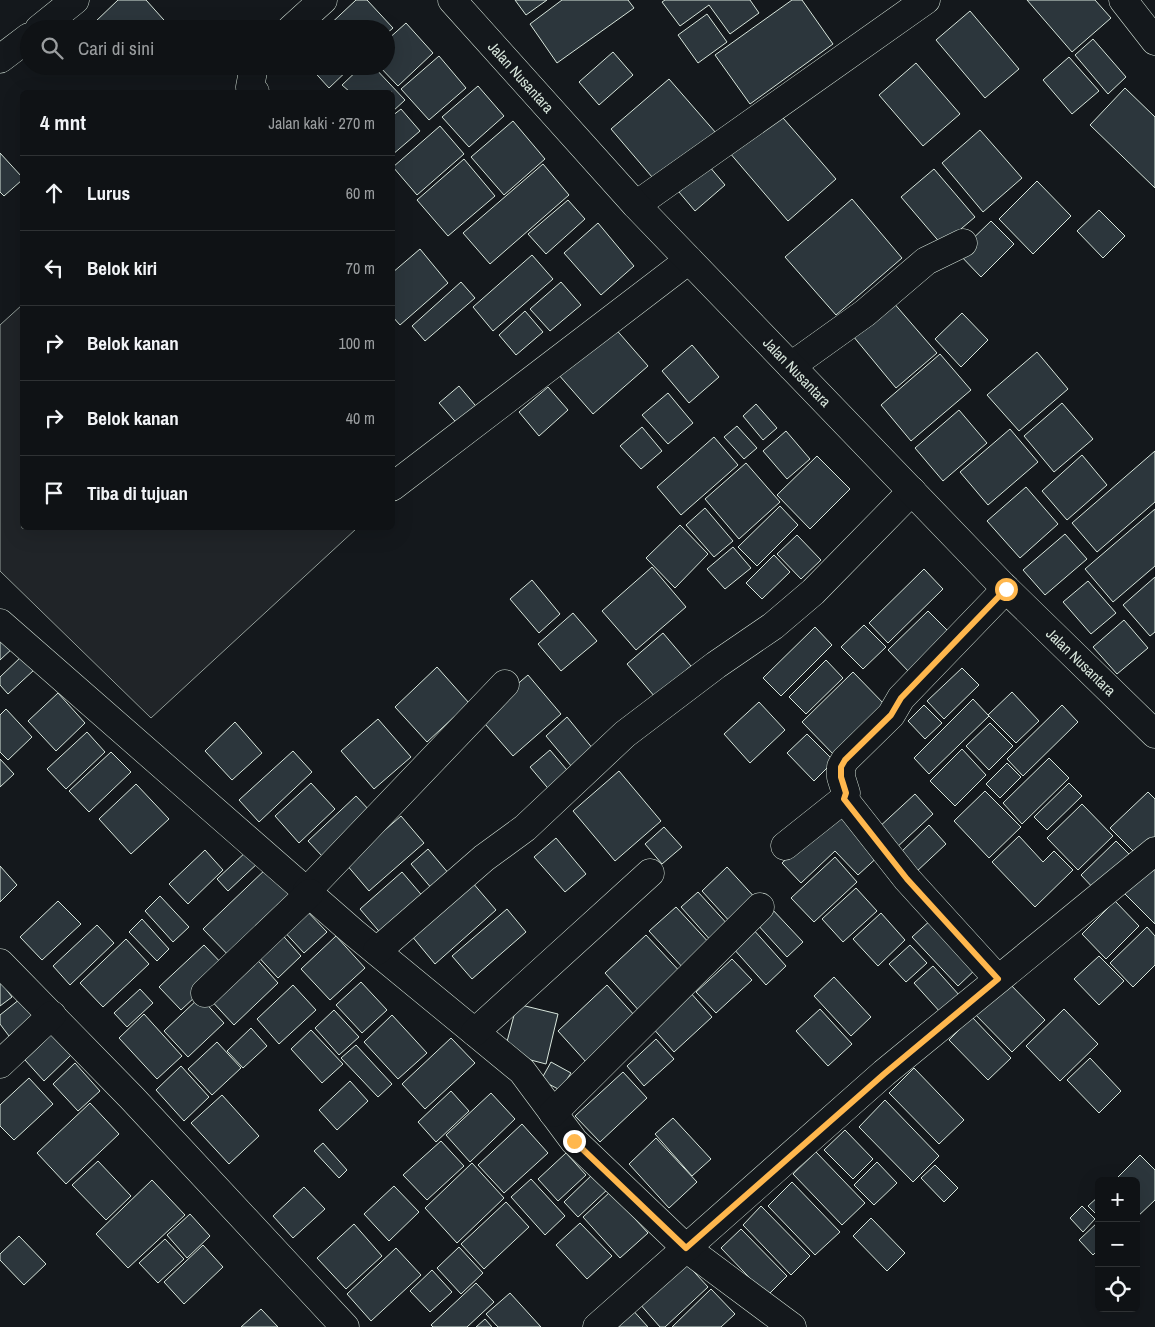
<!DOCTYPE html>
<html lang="id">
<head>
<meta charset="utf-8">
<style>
	body { margin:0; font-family:"Archivo Narrow",sans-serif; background:#1d2022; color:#f1f3f6 }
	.controls { position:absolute; right:15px; bottom:15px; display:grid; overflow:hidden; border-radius:8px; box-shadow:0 5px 20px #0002 }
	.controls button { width:45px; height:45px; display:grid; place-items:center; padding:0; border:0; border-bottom:1px solid #2f3234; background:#0f1215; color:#f1f3f6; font:25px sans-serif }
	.stop { position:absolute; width:15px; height:15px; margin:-11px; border:4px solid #ffb74d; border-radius:50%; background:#fff }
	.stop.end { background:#ffb74d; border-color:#fff; box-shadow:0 1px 5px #0008 }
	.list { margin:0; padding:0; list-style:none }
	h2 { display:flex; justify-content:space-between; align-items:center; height:65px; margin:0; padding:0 20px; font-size:21px }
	h2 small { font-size:16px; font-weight:400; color:#9b9ea0 }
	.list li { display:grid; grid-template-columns:32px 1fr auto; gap:15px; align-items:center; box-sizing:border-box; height:75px; padding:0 20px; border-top:1px solid #2f3234 }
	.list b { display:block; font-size:19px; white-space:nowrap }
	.list em { font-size:16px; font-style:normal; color:#9b9ea0 }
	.icon { flex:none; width:28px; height:28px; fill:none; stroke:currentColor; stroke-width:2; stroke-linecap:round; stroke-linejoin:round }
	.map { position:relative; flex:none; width:1155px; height:1327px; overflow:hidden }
	.search { position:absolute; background:#0f1215; box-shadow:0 5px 20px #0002; left:20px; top:20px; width:375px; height:55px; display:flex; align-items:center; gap:12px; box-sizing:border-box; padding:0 18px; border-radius:28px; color:#9b9ea0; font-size:19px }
	.panel { position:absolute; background:#0f1215; box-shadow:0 5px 20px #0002; left:20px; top:90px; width:375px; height:440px; border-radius:8px }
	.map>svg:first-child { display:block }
	.garden { fill:#202428; stroke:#939e99 }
	.building { fill:#2c363c; stroke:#d8e6dc }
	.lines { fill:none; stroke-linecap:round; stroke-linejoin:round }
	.minor-casing { stroke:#d8e6dc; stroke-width:29 }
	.highway-casing { stroke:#d8e6dc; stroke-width:29 }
	.minor { stroke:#14181c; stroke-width:28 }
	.highway { stroke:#14181c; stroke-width:28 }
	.route { stroke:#ffb74d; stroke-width:6 }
	.labels { text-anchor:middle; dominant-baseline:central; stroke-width:4; stroke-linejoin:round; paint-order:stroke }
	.street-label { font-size:15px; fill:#d8e6dc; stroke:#14181c }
</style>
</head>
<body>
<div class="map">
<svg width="1155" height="1327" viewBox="0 0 1155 1327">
	<rect width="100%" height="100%" fill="#14181c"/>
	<polygon class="garden" points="22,305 22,528 356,529 151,718 0,571 0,325"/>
	<g class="building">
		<polygon points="118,0 146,0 172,29 102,29 95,22"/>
		<polygon points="356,0 367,0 393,28 386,34 386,29 325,29"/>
		<polygon points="515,0 547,0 526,15"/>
		<polygon points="562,0 628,0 634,8 557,63 530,24"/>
		<polygon points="665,0 750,0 759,13 730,34 709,5 680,26 662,2"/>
		<polygon points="792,0 802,0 833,44 750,104 715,55"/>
		<polygon points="1027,0 1095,0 1111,18 1072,52"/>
		<polygon points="970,11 1019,69 985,98 936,40"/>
		<polygon points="707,14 727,42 698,63 678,35"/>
		<polygon points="406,23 433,53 398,86 379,66 386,66 386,41"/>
		<polygon points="1093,39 1126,77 1108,94 1075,55"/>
		<polygon points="613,52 633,75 599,105 579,82"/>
		<polygon points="439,56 466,88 429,120 401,89"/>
		<polygon points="1069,57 1099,91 1072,114 1043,80"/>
		<polygon points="916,63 960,114 923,146 879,95"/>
		<polygon points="309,66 352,66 329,88"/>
		<polygon points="362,66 373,66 405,100 392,112 392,92 350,92 342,85"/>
		<polygon points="669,79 716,133 658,184 611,129"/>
		<polygon points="478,86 504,116 469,147 442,117"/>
		<polygon points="1125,88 1155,117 1155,188 1090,125"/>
		<polygon points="401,109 420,131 392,155 392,116"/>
		<polygon points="777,111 836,179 788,221 729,152"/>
		<polygon points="513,121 545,159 504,195 471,157"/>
		<polygon points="440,126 464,154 417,195 393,167"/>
		<polygon points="980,130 1022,178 983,212 942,163"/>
		<polygon points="0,153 22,177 22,180 4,196 0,192"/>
		<polygon points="464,159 495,196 448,236 417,200"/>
		<polygon points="543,164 569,195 490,264 463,233"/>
		<polygon points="709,166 725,185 695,211 679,192"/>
		<polygon points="934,169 975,217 942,245 901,197"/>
		<polygon points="1037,181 1071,216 1033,254 999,219"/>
		<polygon points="852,199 902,258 836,315 785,257"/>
		<polygon points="568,200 585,219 546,254 528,234"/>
		<polygon points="1099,210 1125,236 1103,258 1077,231"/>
		<polygon points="991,221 1014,244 981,277 958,253"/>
		<polygon points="598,223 634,266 601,295 564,253"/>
		<polygon points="420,249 448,283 400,325 392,316 392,273"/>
		<polygon points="532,255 553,279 493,331 473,307"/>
		<polygon points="461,282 475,298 425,341 412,326"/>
		<polygon points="561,282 581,305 550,331 530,309"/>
		<polygon points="892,301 937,353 896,388 853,336"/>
		<polygon points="525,311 543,332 516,355 499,335"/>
		<polygon points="962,313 988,340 961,367 935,339"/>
		<polygon points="613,326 648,366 593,414 558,374"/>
		<polygon points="692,345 719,377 689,403 662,371"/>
		<polygon points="1037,352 1068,389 1019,431 987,395"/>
		<polygon points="940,354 971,390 911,441 881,405"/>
		<polygon points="459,386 480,411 461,428 439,403"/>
		<polygon points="548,387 568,410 539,436 519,412"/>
		<polygon points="668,393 693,423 668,444 642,415"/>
		<polygon points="1062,403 1093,439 1054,472 1024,436"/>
		<polygon points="756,404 777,428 763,440 743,416"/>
		<polygon points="959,410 987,443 943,481 915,448"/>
		<polygon points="737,426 757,448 744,459 724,437"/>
		<polygon points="642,427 662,451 641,469 620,446"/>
		<polygon points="1010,429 1038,462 988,505 960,472"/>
		<polygon points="786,431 810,459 787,479 763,451"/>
		<polygon points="714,437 738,465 681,515 657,487"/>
		<polygon points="1155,451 1155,502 1097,552 1072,523"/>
		<polygon points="1082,455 1107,485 1067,520 1042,491"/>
		<polygon points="817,456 850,489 810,529 777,495"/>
		<polygon points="746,463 780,502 739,539 705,499"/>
		<polygon points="1026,487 1058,524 1020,558 987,521"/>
		<polygon points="780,506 798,525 757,566 738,547"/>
		<polygon points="705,508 733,541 714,557 686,525"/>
		<polygon points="1155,509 1155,566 1113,602 1085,569"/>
		<polygon points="680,525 708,554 675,588 646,558"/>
		<polygon points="1065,534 1087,559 1045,595 1023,570"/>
		<polygon points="797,535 821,560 801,579 777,554"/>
		<polygon points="733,547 751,568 725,589 707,569"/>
		<polygon points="774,555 790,572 762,599 746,583"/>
		<polygon points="652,567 686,607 636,650 602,611"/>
		<polygon points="924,569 943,589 888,643 869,623"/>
		<polygon points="1155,577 1155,632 1150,636 1123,605"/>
		<polygon points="532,580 560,614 539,633 510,599"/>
		<polygon points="1088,581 1116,613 1091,634 1063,602"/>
		<polygon points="928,611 951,634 911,674 888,650"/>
		<polygon points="573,613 597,641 561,671 538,644"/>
		<polygon points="1124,620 1148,648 1117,674 1093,647"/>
		<polygon points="864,625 886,647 863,669 841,647"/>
		<polygon points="815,627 832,645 781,696 763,678"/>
		<polygon points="0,631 14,647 0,660"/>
		<polygon points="663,633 691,666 655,697 627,664"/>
		<polygon points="22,656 34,670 8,694 0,685 0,677"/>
		<polygon points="826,660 843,678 806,714 789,697"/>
		<polygon points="437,667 469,703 427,742 395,707"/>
		<polygon points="962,668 979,685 944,719 927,701"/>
		<polygon points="853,672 887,707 836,757 802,722"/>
		<polygon points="528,675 561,714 513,756 479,717"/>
		<polygon points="1012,692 1039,721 1016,743 988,715"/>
		<polygon points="58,693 85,723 56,751 28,721"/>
		<polygon points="973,699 989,716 929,774 914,758"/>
		<polygon points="759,702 785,730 750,763 724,734"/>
		<polygon points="924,705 942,723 925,739 908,721"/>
		<polygon points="1062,705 1078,722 1023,776 1007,759"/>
		<polygon points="6,709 32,737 8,760 0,752 0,715"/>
		<polygon points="567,717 598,755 577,773 546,736"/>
		<polygon points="378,719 411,757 374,789 341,751"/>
		<polygon points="235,722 262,753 232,780 205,751"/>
		<polygon points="990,723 1013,746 989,770 966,746"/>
		<polygon points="87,732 105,752 66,789 47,769"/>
		<polygon points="807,734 834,761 814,781 787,753"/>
		<polygon points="962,749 986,775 955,806 930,781"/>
		<polygon points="550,750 572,776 552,793 530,767"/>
		<polygon points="293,751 312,772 259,822 239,800"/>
		<polygon points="111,752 131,772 89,812 69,791"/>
		<polygon points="1049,758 1069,778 1022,824 1003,803"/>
		<polygon points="0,759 14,774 0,787"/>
		<polygon points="1007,763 1021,777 1000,798 986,784"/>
		<polygon points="619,771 661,821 615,861 573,811"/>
		<polygon points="311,783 335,809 299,843 275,816"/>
		<polygon points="1069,783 1082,796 1047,830 1034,817"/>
		<polygon points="136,784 169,819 131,854 99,819"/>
		<polygon points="985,791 1021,827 989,858 954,821"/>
		<polygon points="1148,792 1155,799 1155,839 1138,856 1110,828"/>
		<polygon points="915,794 933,814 895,849 877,829"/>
		<polygon points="356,796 370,811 322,856 308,841"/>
		<polygon points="1082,804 1113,836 1078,870 1047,838"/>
		<polygon points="841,808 882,853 858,875 835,851 801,883 782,863"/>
		<polygon points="401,816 424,843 369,891 346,864"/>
		<polygon points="929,825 946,844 916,872 899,854"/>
		<polygon points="664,827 682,847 662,864 645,844"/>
		<polygon points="1019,836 1043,862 1054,851 1073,870 1035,907 992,862"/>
		<polygon points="556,838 586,874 565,892 534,857"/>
		<polygon points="1116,841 1131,856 1096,891 1081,875"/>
		<polygon points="428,849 455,881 438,896 411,864"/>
		<polygon points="205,850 223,870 188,904 169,884"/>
		<polygon points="248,850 259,862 228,891 217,879"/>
		<polygon points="835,857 857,882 814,922 791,898"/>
		<polygon points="1155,860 1155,924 1123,892"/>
		<polygon points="0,866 17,885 0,902"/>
		<polygon points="268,867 298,900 234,961 203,929"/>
		<polygon points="727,867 758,901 732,924 702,891"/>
		<polygon points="402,872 425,899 383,936 360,909"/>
		<polygon points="472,882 496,910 435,964 411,935"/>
		<polygon points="856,888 877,911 843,942 822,919"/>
		<polygon points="698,892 730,927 713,943 681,907"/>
		<polygon points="160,896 189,927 173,942 145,911"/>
		<polygon points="58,901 81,924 42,960 20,937"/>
		<polygon points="1115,901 1139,926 1106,959 1082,934"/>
		<polygon points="302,906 327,932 304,953 280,927"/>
		<polygon points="676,907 712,946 685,970 649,931"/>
		<polygon points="771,908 803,942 787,957 756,923"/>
		<polygon points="507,909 526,932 472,979 452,956"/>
		<polygon points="881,913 905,940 878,966 853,939"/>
		<polygon points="142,919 169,949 157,961 129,932"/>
		<polygon points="932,919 977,968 958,986 912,937"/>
		<polygon points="97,925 114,943 70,985 53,966"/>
		<polygon points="1147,927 1155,936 1155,965 1133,987 1110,963"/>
		<polygon points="752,928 786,966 766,985 732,947"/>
		<polygon points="278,930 301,956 278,978 254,952"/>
		<polygon points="646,935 684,976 642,1014 605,973"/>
		<polygon points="336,936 365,968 330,1000 301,969"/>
		<polygon points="126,939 149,964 103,1007 80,983"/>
		<polygon points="204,945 226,968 181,1010 159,987"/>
		<polygon points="910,945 927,963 906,982 889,964"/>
		<polygon points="252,954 278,983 234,1025 207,996"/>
		<polygon points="1099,956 1124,981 1099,1005 1074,979"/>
		<polygon points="732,959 752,980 716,1013 696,992"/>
		<polygon points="933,966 960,996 941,1013 914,983"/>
		<polygon points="834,977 871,1017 851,1036 814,996"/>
		<polygon points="1006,980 1045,1020 1012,1052 973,1012"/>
		<polygon points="0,981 12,997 0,1006"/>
		<polygon points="361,982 387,1010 362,1033 336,1005"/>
		<polygon points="293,985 316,1010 279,1044 257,1019"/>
		<polygon points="607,985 635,1016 586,1062 558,1031"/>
		<polygon points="140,989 153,1003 127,1027 114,1013"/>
		<polygon points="689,991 712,1017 674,1052 651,1026"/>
		<polygon points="200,997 224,1023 188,1057 164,1031"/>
		<polygon points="20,999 34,1017 9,1036 0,1024 0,1015"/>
		<polygon points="517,1004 558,1014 546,1064 504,1053"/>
		<polygon points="820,1009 852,1044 828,1066 796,1031"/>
		<polygon points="1064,1009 1098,1044 1060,1081 1026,1046"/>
		<polygon points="334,1010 359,1037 339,1055 315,1028"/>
		<polygon points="144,1014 182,1056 157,1079 119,1038"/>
		<polygon points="392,1015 427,1053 398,1079 364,1042"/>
		<polygon points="972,1017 1011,1058 988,1080 949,1040"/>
		<polygon points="251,1028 267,1046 243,1068 227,1051"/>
		<polygon points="311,1030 343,1064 322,1083 291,1049"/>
		<polygon points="52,1034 71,1055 44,1081 25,1060"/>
		<polygon points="451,1038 475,1063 425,1109 402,1084"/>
		<polygon points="656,1039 674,1059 644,1086 627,1066"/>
		<polygon points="217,1042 241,1068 212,1095 188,1069"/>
		<polygon points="356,1045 392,1084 378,1097 341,1058"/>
		<polygon points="1090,1058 1121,1091 1099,1113 1067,1080"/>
		<polygon points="551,1062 571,1073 560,1090 541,1080"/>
		<polygon points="75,1063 100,1091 78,1111 53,1084"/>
		<polygon points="181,1066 209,1097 184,1121 156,1090"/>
		<polygon points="914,1068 964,1120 939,1144 889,1093"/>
		<polygon points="623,1072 647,1098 600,1142 575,1116"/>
		<polygon points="29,1078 53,1104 14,1140 0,1126 0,1105"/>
		<polygon points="350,1081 368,1101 337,1130 319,1110"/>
		<polygon points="451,1091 469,1111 436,1142 418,1122"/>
		<polygon points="491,1093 515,1119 470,1162 446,1135"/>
		<polygon points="222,1095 259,1136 229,1164 191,1123"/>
		<polygon points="885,1100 939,1156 913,1182 859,1127"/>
		<polygon points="90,1103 119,1134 66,1184 37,1153"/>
		<polygon points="673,1118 711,1159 692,1176 655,1134"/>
		<polygon points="522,1124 548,1153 504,1193 478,1165"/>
		<polygon points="845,1130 873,1159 853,1179 824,1150"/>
		<polygon points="656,1138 697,1182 669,1208 629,1164"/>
		<polygon points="441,1141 464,1166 427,1200 403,1175"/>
		<polygon points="323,1143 347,1170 339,1178 314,1151"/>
		<polygon points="816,1152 865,1203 842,1225 793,1174"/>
		<polygon points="566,1153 586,1175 558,1201 538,1179"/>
		<polygon points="1140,1155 1155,1170 1155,1200 1136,1218 1136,1181 1114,1181"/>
		<polygon points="98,1161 131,1196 106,1220 72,1185"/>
		<polygon points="877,1162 897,1183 874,1205 854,1185"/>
		<polygon points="472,1163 504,1198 457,1243 425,1208"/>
		<polygon points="935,1165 958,1188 944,1202 921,1178"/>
		<polygon points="595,1172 609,1188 578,1217 564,1202"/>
		<polygon points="531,1179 565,1216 545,1235 511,1197"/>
		<polygon points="152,1180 185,1215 128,1268 96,1234"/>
		<polygon points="792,1182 840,1232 815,1255 768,1206"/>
		<polygon points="394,1186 419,1212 389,1241 364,1214"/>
		<polygon points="304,1187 325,1209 293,1238 273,1216"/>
		<polygon points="610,1192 648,1233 620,1258 583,1217"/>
		<polygon points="1099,1196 1099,1217 1088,1206"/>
		<polygon points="506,1202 529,1227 484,1269 461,1244"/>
		<polygon points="761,1206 810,1256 791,1275 743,1225"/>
		<polygon points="1082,1206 1095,1219 1083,1232 1070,1218"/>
		<polygon points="190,1214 210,1236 187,1258 167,1235"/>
		<polygon points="871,1218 905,1253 887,1271 853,1236"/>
		<polygon points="1098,1222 1099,1249 1093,1255 1079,1240"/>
		<polygon points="580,1223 612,1256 587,1279 556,1245"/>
		<polygon points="354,1224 382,1256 346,1289 317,1258"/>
		<polygon points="741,1229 787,1276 767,1296 721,1248"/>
		<polygon points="19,1236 46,1264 24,1285 0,1260 0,1254"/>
		<polygon points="165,1239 184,1259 158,1283 139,1263"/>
		<polygon points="203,1245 223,1267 184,1304 164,1282"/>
		<polygon points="459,1247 483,1273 461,1294 437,1268"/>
		<polygon points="396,1248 421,1275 371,1321 347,1294"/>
		<polygon points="684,1261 708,1287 665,1327 660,1327 639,1303"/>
		<polygon points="432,1270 452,1292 430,1312 410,1291"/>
		<polygon points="476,1283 494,1302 467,1327 433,1327 431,1325"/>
		<polygon points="711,1289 735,1314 721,1327 672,1327"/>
		<polygon points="510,1293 541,1327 498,1327 486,1314"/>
		<polygon points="630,1307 648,1327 609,1327"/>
		<polygon points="261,1309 278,1327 241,1327"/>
		<polygon points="485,1319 492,1327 476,1327"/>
	</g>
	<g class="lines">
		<defs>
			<g id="minor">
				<polyline points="1123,0 1155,41"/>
				<polyline points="39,29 75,0"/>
				<polyline points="291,29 323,0"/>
				<polyline points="0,59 29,37"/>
				<polyline points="254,66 250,87 255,92"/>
				<polyline points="636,205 926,0"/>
				<polyline points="791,366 865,313 926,261 963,243"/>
				<polyline points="392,487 689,260"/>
				<polyline points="0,623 353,932 522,1071 574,1141 686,1248 792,1327"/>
				<polyline points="844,799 907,879 998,979"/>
				<polyline points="785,846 844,799 846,793 841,777 841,767 845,760 891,715 901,698 1006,589"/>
				<polyline points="307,891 505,684"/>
				<polyline points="377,951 484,858 525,828 625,734 716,665 773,626 813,592 912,491"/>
				<polyline points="0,963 132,1098 345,1327"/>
				<polyline points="205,993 310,893"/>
				<polyline points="475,1032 650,873"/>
				<polyline points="0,1064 52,1015"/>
				<polyline points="553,1113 760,907"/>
				<polyline points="597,1327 884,1073 1155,851"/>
			</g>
			<polyline id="highway" points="452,0 636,205 1002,585 1155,734"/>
		</defs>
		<use href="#minor" class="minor-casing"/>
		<use href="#highway" class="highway-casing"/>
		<use href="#minor" class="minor"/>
		<use href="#highway" class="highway"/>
	</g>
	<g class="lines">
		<polyline class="route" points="574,1141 686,1248 884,1074 998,979 907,879 844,799 846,793 841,777 841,767 845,760 891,715 901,698 1006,589"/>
	</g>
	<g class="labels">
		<g class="street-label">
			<text transform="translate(521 77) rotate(48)">Jalan Nusantara</text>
			<text transform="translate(797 372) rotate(46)">Jalan Nusantara</text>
			<text transform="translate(1081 662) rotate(44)">Jalan Nusantara</text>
		</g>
	</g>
</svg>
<div class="controls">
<button>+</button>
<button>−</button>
<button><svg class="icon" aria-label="locate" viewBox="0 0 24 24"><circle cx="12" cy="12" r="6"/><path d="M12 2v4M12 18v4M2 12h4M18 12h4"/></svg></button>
</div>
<div class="stop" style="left:1006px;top:589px"></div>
<div class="stop end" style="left:574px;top:1141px"></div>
<div class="search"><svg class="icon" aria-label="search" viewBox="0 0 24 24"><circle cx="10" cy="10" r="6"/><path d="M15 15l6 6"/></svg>Cari di sini</div>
<section class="panel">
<h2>4 mnt<small>Jalan kaki · 270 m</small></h2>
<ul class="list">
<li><svg class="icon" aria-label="ahead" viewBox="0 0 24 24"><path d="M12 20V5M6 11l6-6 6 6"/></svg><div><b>Lurus</b></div><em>60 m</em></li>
<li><svg class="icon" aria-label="left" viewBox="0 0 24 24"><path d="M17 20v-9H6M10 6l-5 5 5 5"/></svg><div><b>Belok kiri</b></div><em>70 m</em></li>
<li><svg class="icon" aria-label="right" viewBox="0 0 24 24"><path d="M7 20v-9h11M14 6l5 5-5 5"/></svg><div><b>Belok kanan</b></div><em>100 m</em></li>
<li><svg class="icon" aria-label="right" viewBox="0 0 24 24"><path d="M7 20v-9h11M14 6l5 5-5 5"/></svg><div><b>Belok kanan</b></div><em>40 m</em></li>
<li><svg class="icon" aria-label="arrive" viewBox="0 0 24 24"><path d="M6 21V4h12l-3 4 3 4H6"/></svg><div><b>Tiba di tujuan</b></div></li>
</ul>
</section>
</div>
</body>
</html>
